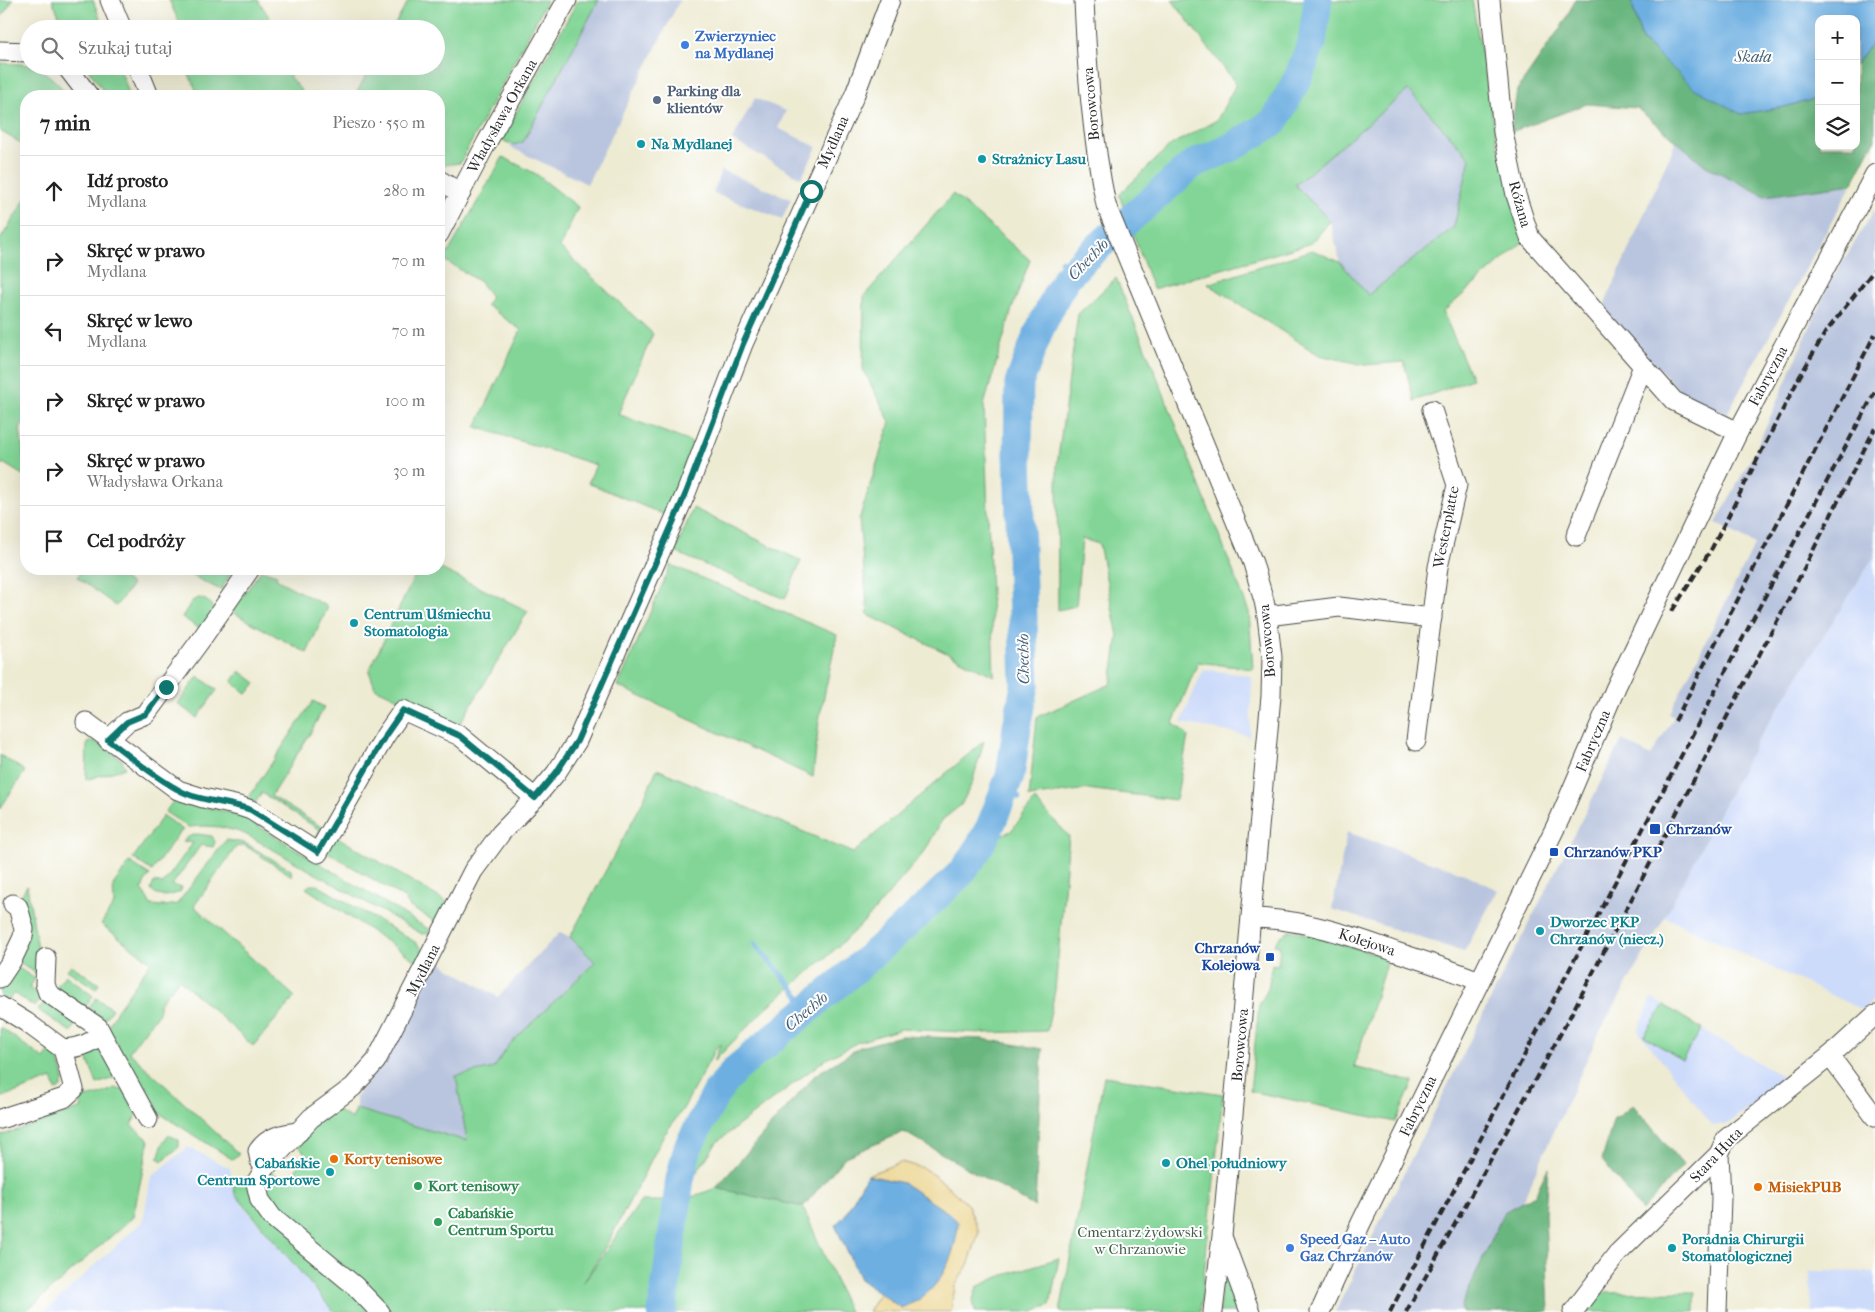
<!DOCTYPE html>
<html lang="pl">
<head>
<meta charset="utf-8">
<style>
	body { margin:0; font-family:"IM FELL French Canon",serif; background:#f6f6f6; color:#222 }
	.controls { position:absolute; right:15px; top:15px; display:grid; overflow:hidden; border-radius:10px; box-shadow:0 5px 20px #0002 }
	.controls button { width:45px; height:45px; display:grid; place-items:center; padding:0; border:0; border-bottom:1px solid #e0e0e0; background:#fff; color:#222; font:25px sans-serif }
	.stop { position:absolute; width:15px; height:15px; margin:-11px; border:4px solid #0f766e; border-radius:50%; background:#fff }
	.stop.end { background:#0f766e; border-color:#fff; box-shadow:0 1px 5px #0008 }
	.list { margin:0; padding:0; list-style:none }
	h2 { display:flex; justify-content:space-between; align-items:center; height:65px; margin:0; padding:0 20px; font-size:21px }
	h2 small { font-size:16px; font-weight:400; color:#767676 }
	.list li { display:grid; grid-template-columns:32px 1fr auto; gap:15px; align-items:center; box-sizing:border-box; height:70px; padding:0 20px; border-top:1px solid #e0e0e0 }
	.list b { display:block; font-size:19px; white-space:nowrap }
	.list p { margin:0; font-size:16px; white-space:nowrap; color:#767676 }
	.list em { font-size:16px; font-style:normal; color:#767676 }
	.icon { flex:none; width:28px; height:28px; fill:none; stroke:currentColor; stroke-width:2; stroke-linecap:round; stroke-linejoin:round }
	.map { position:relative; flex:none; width:1875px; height:1312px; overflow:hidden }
	.search { position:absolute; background:#fff; box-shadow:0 5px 20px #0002; left:20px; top:20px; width:425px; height:55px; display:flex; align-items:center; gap:12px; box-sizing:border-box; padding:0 18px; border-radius:28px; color:#767676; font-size:19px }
	.panel { position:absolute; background:#fff; box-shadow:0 5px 20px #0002; left:20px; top:90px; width:425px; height:485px; border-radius:20px }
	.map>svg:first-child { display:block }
	.built { fill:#cddbfa }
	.industrial { fill:#b9c5de }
	.green { fill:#82d596; stroke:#568060 }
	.forest { fill:#69b67f; stroke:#4a7055 }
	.sand { fill:#eeda9e; stroke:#8c8264 }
	.water { fill:#6dafe1; stroke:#4c6d86 }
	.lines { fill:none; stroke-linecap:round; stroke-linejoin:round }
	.stream { stroke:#6dafe1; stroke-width:5 }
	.river { stroke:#6dafe1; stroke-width:29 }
	.minor-casing { stroke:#484844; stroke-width:21 }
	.minor { stroke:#fff; stroke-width:19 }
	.rail { stroke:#2b2b2b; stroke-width:4; stroke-dasharray:8 4; stroke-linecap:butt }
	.route { stroke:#0f766e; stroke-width:6 }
	.shop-dot { fill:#3f7fe0; stroke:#fff; stroke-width:2 }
	.service-dot { fill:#5c6f8a; stroke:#fff; stroke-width:2 }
	.culture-dot { fill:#0f9aa8; stroke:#fff; stroke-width:2 }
	.transit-dot { fill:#1a4fb4; stroke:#fff; stroke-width:2 }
	.food-dot { fill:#e8710a; stroke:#fff; stroke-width:2 }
	.leisure-dot { fill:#2e9e5b; stroke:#fff; stroke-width:2 }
	.labels { text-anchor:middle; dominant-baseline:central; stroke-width:4; stroke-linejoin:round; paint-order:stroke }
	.shop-label { font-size:15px; font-weight:bold; fill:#366cbe; stroke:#fff; text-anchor:start }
	.service-label { font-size:15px; font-weight:bold; fill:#4e5e75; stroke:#fff; text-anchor:start }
	.street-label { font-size:15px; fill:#2b2b2b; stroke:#fff }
	.culture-label { font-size:15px; font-weight:bold; fill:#0d838f; stroke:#fff; text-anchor:start }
	.transit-label { font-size:15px; font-weight:bold; fill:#164399; stroke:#fff; text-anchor:start }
	.food-label { font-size:15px; font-weight:bold; fill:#c56008; stroke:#fff; text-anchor:start }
	.leisure-label { font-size:15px; font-weight:bold; fill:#27864d; stroke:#fff; text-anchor:start }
	.park-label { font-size:15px; fill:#455e4b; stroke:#fff }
	.water-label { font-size:16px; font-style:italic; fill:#456074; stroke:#fff }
</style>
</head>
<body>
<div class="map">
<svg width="1875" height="1312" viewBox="0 0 1875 1312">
	<rect width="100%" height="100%" fill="#fff"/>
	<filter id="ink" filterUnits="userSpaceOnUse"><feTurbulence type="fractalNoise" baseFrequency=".02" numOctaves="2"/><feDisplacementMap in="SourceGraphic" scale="10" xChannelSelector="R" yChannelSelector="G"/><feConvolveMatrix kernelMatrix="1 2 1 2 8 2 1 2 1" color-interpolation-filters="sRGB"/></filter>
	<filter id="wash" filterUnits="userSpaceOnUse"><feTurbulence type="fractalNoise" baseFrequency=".0096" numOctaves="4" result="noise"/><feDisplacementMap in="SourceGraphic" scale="20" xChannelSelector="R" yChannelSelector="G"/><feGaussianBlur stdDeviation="1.12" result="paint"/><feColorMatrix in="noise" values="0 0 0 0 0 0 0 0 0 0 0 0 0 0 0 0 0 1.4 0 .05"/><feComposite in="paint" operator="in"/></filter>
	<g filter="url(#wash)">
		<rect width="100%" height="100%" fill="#eeebd3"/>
		<g class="built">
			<polygon points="1875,555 1875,998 1862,1010 1665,917 1756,743"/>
			<polygon points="1203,669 1252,676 1250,736 1181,723"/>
			<polygon points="1652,998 1702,1029 1785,1078 1729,1123 1713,1126 1638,1031"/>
			<polygon points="188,1147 230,1168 232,1181 242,1204 334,1312 44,1312 143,1221 151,1177"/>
			<polygon points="1810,1271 1875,1272 1875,1312 1811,1312"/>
		</g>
		<g class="industrial">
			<polygon points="593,0 680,0 587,184 510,147"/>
			<polygon points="1408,90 1470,158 1454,227 1368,296 1340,262 1330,221 1294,186"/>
			<polygon points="755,98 786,111 778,128 817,147 801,178 732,140"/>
			<polygon points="1676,141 1706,166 1765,196 1852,184 1727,414 1681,392 1603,308"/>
			<polygon points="721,170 791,199 782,219 713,193"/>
			<polygon points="1875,209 1875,555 1756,743 1665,917 1599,1033 1519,1208 1508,1312 1335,1312 1494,992 1622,740 1651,756 1674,717 1669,714 1755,544 1716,523 1755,451 1829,284"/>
			<polygon points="1347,832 1470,876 1498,890 1464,952 1332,909"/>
			<polygon points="560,932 570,937 595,961 509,1045 494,1068 456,1076 467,1142 356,1109 356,1096 382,1063 439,953 444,965 498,997"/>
		</g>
		<g class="green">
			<polygon points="0,0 13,0 0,19"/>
			<polygon points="52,0 93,0 104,29 65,29"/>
			<polygon points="169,0 258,0 277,29 182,29"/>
			<polygon points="409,0 547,0 460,163 444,165 439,161 439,96 355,96 371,66 436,66 436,29 392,29"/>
			<polygon points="578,0 599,0 523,142 514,145 501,140"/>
			<polygon points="1172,0 1349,0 1349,2 1353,0 1472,0 1497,142 1525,240 1443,312 1472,379 1414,401 1404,362 1365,365 1319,355 1208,284 1312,250 1340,262 1368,295 1454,227 1470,158 1408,90 1295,185 1330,221 1312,243 1153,289 1119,195 1171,145 1217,120 1236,84"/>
			<path d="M0 63C9 64 19 63 28 65 43 68 59 83 68 96H26V146L0 131Z"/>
			<polygon points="86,66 119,66 130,96 107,96"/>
			<polygon points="185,66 301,66 289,76 304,94 303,96 199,96"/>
			<polygon points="503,157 536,174 578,207 560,247 653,334 618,414 693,443 665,515 588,483 596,465 476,427 521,330 486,305 491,297 480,282 444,260"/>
			<polygon points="953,194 1030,260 1012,309 984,405 994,676 868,615 859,520 890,422 863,369 864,296"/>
			<polygon points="26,198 26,419 20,428 26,477 3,463 0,467 0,240"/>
			<polygon points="1116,278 1160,384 1249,612 1253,669 1198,662 1173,723 1188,736 1176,800 1087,789 1029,797 1037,717 1111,684 1118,636 1099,544 1082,539 1076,606 1058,610 1057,465 1078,314"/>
			<polygon points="693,508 801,561 785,599 675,552"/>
			<polygon points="671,565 837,635 819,720 813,777 618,686"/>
			<polygon points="439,568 528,611 458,727 375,688 369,671 418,569"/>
			<polygon points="83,569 111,569 132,585 116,606 77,577"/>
			<polygon points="178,569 233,569 221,590"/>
			<polygon points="261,570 277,575 276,579 328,607 307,653 232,612"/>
			<path d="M199 598C207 599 212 604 214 612L203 631 182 617 192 601Z"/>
			<polygon points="240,671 256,683 247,694 232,682"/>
			<polygon points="198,676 217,690 197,718 178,704"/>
			<polygon points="313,701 324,707 311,732 271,796 328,831 312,844 320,830 262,793 255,803 247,800"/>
			<polygon points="90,741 94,741 122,760 125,768 86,780 87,745"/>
			<polygon points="984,741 972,783 961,805 942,820 925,851 870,916 829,955 766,1008 713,1062 721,1044 716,1048 683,1109 664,1135 610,1239 583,1283 641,1201 664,1201 654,1312 334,1312 235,1194 232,1181 251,1177 270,1170 286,1183 307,1155 299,1147 298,1141 333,1108 352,1119 356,1109 467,1141 456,1076 494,1068 509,1045 595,962 570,937 641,805 657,769 853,853"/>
			<polygon points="0,755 25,771 0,809"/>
			<polygon points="174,800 228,812 245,818 435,933 422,934 249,836 240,832 220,827 205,826 188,827 165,812"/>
			<polygon points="1035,800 1069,836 1055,990 1047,1031 983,1033 901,1029 858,1042 823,1061 717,1142 693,1178 692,1158 719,1099 764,1052 900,941 977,861 990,833 1001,835 1011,831"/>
			<polygon points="163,816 183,830 178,834 152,871 133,858"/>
			<path d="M197 834 212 836 215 842 213 847 201 845 172 885 182 888 180 892C170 896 157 899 151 890L154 882 163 884 193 843 183 841 188 837Z"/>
			<polygon points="334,835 450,904 441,925 410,907 404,898 324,850"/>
			<polygon points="226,840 245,843 291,870 292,876 244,845 236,847 194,906 295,997 253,1046 179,979 159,1004 159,1012 129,1052 239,1154 232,1159 151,1108 108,1027 117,1010 151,962 101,924 114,904 113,885 130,862 150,875 144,884 142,889 151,905 164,906 177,904"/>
			<path d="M310 885H317L415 942C424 949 424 953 421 964L306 888Z"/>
			<polygon points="27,886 41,966 37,974 15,959 29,928 22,894"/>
			<polygon points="1291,930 1388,957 1354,1067 1413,1082 1396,1122 1250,1091 1259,1005 1268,989 1272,964 1278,965 1280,946 1274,945 1281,936"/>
			<polygon points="13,964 35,979 29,988 42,997 35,1007 14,993 7,1002 0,995 0,982"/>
			<polygon points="71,965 99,984 96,989 67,970"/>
			<polygon points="65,975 93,996 83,1010 54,990"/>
			<polygon points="96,998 112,1009 102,1022 86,1011"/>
			<polygon points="47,999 78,1021 71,1032 38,1010"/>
			<polygon points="1664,1005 1702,1029 1682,1060 1644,1036"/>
			<path d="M0 1027 44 1059 52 1048C58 1061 72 1082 56 1091L52 1079 0 1098Z"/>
			<polygon points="101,1045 119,1076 97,1084 86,1055 74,1059 73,1055"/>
			<polygon points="1104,1076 1223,1094 1200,1312 1060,1312"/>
			<polygon points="115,1088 128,1092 139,1111 131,1125 149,1140 133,1217 25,1312 0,1312 0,1136 82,1108 79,1099 99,1095"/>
			<polygon points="169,1135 179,1140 179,1147 162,1161 158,1158 163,1143"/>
			<polygon points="716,1188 803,1207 849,1312 671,1312 681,1201"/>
			<polygon points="1059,1258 1050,1305 1030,1312 975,1312 973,1300 977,1287 998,1277"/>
			<polygon points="1223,1270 1243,1312 1219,1312"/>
			<polygon points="1695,1292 1695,1312 1587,1312 1601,1293"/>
		</g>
		<g class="forest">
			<polygon points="1575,0 1631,0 1642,41 1741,114 1784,107 1819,98 1819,146 1856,146 1856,64 1871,44 1875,36 1875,140 1852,184 1765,196 1706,166 1637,108 1587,104 1511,132 1517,90 1565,21"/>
			<polygon points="901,1036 983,1039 1042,1049 1035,1207 904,1132 845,1157 803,1207 716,1188 815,1075 860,1047"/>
			<polygon points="1633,1105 1683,1165 1642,1211 1602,1160 1614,1118 1621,1115"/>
			<polygon points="1548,1168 1545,1214 1549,1312 1463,1312 1461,1307 1504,1212 1535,1195"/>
		</g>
		<polygon class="sand" points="901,1162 923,1168 943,1182 968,1205 979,1232 969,1263 955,1286 951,1312 868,1312 880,1292 901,1308 903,1183 867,1175"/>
		<g class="water">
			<polygon points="1631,0 1875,0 1875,36 1871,44 1856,64 1856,19 1819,19 1819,98 1784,107 1741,114 1694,88 1642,40"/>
			<path d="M867 1175 903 1183 950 1214 958 1222C957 1248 944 1282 922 1297 916 1302 908 1305 901 1308L860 1279 835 1225 844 1217Z"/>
		</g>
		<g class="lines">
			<g class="stream">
				<polyline points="1061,261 1076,268"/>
				<polyline points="1008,782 1019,798"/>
				<polyline points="994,817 1003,824"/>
				<polyline points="755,944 809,1007"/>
			</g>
			<polyline class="river" points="662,1312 680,1179 688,1147 717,1092 735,1070 843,980 916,916 960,874 974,856 990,827 1010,776 1017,727 1025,685 1018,455 1019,383 1038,333 1057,294 1067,277 1083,260 1193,164 1232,147 1274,122 1298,78 1312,42 1318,0"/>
		</g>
	</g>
	<g filter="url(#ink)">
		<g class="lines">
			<defs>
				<g id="minor">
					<polyline points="110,0 122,29"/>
					<path d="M1084 0C1087 69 1092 137 1106 205L1253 563 1264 601 1267 616 1272 657 1271 696 1222 1236 1213 1312"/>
					<polyline points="1490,0 1503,132 1516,195 1530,238 1643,366"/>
					<polyline points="0,51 29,52"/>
					<polyline points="66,66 89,96"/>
					<polyline points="137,66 149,96"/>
					<polyline points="439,180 461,193"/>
					<polyline points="439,234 487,142 567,0"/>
					<polyline points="1576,536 1643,366 1674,401 1738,432"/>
					<polyline points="1267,616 1339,607 1432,618"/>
					<polyline points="86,722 178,790 203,798 239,806 251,810 318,853 385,736 403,710 460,736 535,798"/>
					<polyline points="108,740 127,722 146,714 200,641 250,569"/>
					<polyline points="1416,741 1438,567 1457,485 1432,410"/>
					<path d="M1252 918C1302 919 1350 935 1396 952 1424 961 1452 970 1479 981"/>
					<path d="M46 958 45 984 48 993 98 1027 101 1033C91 1045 77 1048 63 1049"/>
					<polyline points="0,978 12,960 23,937 24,929 18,907 13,904"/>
					<polyline points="0,1006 26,1022 63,1049 74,1089 64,1098 0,1119"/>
					<polyline points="101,1033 148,1119"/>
					<polyline points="1830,1056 1875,1117"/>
					<path d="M265 1168 260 1161 258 1151C268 1136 283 1134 299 1132"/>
					<polyline points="1223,1239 1250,1312"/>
					<polyline points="380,1312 355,1286 272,1217 260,1200 256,1183 265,1168 311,1118 353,1087 376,1061 473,871 501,833 535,798 556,773 577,741 686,493 743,344 855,94 890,0"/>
					<polyline points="1320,1312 1361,1223 1560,818 1616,687 1738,432 1875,174"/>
					<polyline points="1573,1312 1617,1254 1719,1154 1726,1139 1830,1056 1875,1015"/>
					<polyline points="1717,1312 1721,1198 1719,1154"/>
				</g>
			</defs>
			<use href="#minor" class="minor-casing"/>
			<use href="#minor" class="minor"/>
			<g class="rail">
				<polyline points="1672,611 1712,548 1800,376 1825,333 1875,269"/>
				<polyline points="1675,721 1875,334"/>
				<polyline points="1390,1312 1755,615 1875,392"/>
				<polyline points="1406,1312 1566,1024 1787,602 1875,428"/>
			</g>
		</g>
	</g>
	<g class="lines" filter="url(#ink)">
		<path class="route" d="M166 687 146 714 127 722 108 740C130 756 153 776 177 789 199 802 227 801 251 810L318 852 385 736 403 710 460 736 535 798 556 773 577 741 686 493 743 344 811 191"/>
	</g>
	<g class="shop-dot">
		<circle cx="685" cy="45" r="5"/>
		<circle cx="1290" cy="1248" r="5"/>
	</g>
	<circle class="service-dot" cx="657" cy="100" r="5"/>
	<g class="culture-dot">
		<circle cx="641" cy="144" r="5"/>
		<circle cx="982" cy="159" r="5"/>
		<circle cx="354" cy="623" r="5"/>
		<circle cx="1540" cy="931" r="5"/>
		<circle cx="1166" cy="1163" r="5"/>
		<circle cx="330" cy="1172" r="5"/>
		<circle cx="1672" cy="1248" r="5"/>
	</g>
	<g class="transit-dot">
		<rect x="1649" y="823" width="12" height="12" rx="2.5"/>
		<rect x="1549" y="847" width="10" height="10" rx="2.5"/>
		<rect x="1265" y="952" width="10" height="10" rx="2.5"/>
	</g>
	<g class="food-dot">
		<circle cx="334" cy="1159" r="5"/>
		<circle cx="1758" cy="1187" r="5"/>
	</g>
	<g class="leisure-dot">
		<circle cx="418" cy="1186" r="5"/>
		<circle cx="438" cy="1222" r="5"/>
	</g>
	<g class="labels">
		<g class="shop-label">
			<text x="695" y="36">Zwierzyniec<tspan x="695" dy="17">na Mydlanej</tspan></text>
			<text x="1300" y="1239">Speed Gaz – Auto<tspan x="1300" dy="17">Gaz Chrzanów</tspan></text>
		</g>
		<g class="service-label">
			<text x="667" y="91">Parking dla<tspan x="667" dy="17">klientów</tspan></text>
		</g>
		<g class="street-label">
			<text transform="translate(1091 104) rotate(-95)">Borowcowa</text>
			<text transform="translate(502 116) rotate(-61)">Władysława Orkana</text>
			<text transform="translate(833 142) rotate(-66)">Mydlana</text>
			<text transform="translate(1520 204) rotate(74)">Różana</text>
			<text transform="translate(1768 376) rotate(-62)">Fabryczna</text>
			<text transform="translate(1446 527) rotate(-79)">Westerplatte</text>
			<text transform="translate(1267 641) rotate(-95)">Borowcowa</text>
			<text transform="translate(1593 741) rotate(-67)">Fabryczna</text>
			<text transform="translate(1367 942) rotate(18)">Kolejowa</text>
			<text transform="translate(423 970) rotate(-63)">Mydlana</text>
			<text transform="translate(1240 1045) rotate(-85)">Borowcowa</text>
			<text transform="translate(1418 1106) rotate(-64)">Fabryczna</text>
			<text transform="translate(1716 1155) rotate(-47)">Stara Huta</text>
		</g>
		<g class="culture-label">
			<text x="651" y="144">Na Mydlanej</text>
			<text x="992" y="159">Strażnicy Lasu</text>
			<text x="364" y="614">Centrum Uśmiechu<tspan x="364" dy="17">Stomatologia</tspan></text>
			<text x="1550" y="922">Dworzec PKP<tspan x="1550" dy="17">Chrzanów (niecz.)</tspan></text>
			<text x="320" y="1163" text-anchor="end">Cabańskie<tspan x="320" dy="17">Centrum Sportowe</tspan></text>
			<text x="1176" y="1163">Ohel południowy</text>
			<text x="1682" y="1239">Poradnia Chirurgii<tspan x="1682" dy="17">Stomatologicznej</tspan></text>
		</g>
		<g class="transit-label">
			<text x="1666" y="829">Chrzanów</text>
			<text x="1564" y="852">Chrzanów PKP</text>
			<text x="1260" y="948" text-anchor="end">Chrzanów<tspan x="1260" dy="17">Kolejowa</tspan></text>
		</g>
		<g class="food-label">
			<text x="344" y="1159">Korty tenisowe</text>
			<text x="1768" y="1187">MisiekPUB</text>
		</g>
		<g class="leisure-label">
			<text x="428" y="1186">Kort tenisowy</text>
			<text x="448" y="1213">Cabańskie<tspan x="448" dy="17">Centrum Sportu</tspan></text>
		</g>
		<g class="park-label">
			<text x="1140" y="1232">Cmentarz żydowski<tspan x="1140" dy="17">w Chrzanowie</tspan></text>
		</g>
		<g class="water-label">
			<text x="1753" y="56">Skała</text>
			<text transform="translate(1088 259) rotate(-46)">Chechło</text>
			<text transform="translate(1023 659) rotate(-91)">Chechło</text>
			<text transform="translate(806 1011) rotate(-40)">Chechło</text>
		</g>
	</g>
</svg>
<div class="controls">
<button>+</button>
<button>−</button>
<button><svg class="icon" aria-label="layers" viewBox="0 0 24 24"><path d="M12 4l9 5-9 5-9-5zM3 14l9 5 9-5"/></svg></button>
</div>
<div class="stop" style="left:811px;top:191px"></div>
<div class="stop end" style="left:166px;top:687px"></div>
<div class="search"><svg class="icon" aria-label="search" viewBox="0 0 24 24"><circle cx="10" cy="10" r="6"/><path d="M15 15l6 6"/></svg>Szukaj tutaj</div>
<section class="panel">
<h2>7 min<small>Pieszo · 550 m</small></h2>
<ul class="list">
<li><svg class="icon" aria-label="ahead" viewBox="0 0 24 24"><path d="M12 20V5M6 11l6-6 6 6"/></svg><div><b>Idź prosto</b><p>Mydlana</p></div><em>280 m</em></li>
<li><svg class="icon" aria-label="right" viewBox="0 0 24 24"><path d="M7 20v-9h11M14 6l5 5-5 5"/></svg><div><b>Skręć w prawo</b><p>Mydlana</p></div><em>70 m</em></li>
<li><svg class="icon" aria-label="left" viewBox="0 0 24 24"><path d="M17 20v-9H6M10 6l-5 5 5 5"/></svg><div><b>Skręć w lewo</b><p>Mydlana</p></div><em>70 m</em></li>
<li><svg class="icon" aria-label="right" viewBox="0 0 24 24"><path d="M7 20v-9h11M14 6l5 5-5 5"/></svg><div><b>Skręć w prawo</b></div><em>100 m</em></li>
<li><svg class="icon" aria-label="right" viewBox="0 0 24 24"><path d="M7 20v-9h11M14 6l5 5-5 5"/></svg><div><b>Skręć w prawo</b><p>Władysława Orkana</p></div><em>30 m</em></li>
<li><svg class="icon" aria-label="arrive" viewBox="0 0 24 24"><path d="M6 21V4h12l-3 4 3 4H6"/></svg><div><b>Cel podróży</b></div></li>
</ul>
</section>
</div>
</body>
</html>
